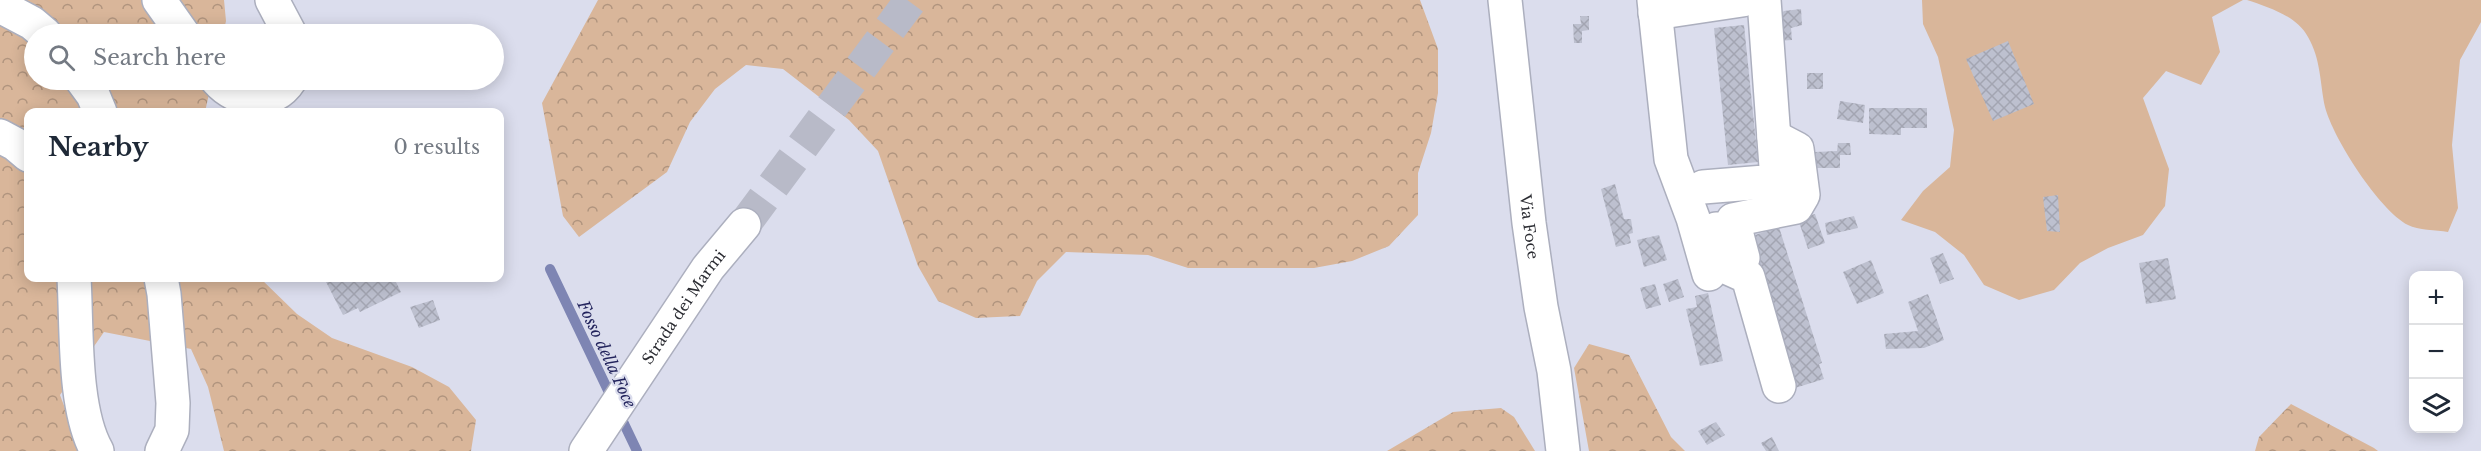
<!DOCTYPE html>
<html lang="en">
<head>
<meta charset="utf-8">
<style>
	body { margin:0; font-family:"Libre Baskerville",serif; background:#f2f2f3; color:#1f2937 }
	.controls { position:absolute; right:18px; bottom:18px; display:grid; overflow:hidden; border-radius:12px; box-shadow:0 3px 15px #0003 }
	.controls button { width:54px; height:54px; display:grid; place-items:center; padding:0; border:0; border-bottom:2px solid #e0e1e3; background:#fff; color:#1f2937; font:30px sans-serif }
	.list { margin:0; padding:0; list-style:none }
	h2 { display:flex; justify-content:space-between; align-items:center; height:78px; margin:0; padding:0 24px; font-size:26px }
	h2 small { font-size:20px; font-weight:400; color:#747a83 }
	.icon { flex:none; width:33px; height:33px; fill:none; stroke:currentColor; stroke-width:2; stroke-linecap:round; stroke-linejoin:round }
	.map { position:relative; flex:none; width:2481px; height:451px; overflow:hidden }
	.search { position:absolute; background:#fff; box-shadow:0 3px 15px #0003; left:24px; top:24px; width:480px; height:66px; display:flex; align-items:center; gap:15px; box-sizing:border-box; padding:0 21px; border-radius:33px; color:#747a83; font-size:22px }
	.panel { position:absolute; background:#fff; box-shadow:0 3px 15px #0003; left:24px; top:108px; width:480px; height:174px; border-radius:12px }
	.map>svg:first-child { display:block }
	.grass { fill:#d9b69a }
	.forest { fill:url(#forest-crowns) }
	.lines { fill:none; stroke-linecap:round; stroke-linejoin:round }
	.stream { stroke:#7e85b3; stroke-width:10 }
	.building { fill:url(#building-cross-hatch) }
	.secondary-tunnel { stroke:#b8bac8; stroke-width:33; stroke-dasharray:33 16; stroke-linecap:butt }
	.minor-casing { stroke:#acafbe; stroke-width:36 }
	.secondary-casing { stroke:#acafbe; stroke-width:36 }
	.minor { stroke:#fff; stroke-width:33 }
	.secondary { stroke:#fff; stroke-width:33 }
	.labels { text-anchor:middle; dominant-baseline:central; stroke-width:4.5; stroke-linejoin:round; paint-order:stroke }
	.street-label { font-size:15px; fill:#2b2c32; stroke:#dbdded }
	.water-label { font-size:16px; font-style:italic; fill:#22235c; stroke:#dbdded }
</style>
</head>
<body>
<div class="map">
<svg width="2481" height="451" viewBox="0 0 2481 451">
	<defs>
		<pattern id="forest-crowns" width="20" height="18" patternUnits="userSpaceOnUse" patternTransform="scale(1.5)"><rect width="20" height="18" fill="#d9b69a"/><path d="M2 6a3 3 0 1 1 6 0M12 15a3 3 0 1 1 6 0" fill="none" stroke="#b0947e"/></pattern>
		<pattern id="building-cross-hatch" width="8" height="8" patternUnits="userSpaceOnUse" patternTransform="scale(1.5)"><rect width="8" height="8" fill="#bdc0cf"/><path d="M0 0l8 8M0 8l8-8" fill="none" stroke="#a3a5b2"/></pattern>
	</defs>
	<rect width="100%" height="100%" fill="#dbdded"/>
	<g class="grass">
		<polygon points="1922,0 2243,0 2212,17 2220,52 2201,85 2166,71 2143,98 2169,169 2165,206 2143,235 2108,248 2080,263 2054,290 2019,300 1984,285 1964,255 1935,232 1901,220 1923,191 1950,167 1954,130 1938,57 1923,24"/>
		<path d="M2247 0H2481V22L2460 60 2452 145 2458 208 2448 232C2436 230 2418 230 2408 225 2379 210 2333 138 2325 107 2320 84 2321 59 2308 37 2297 16 2268 7 2247 0Z"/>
	</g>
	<g class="forest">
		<polygon points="0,0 224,0 226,21 223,34 34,34 34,80 212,80 205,112 28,112 28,278 260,278 297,314 332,338 412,367 449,387 476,420 471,451 224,451 208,387 191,349 104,332 60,395 81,451 0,451"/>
		<polygon points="598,0 1420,0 1438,49 1438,93 1431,133 1418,173 1418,215 1389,246 1352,261 1314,268 1188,268 1148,255 1066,252 1037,281 1020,316 976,318 938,301 918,266 878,151 849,120 783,69 746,65 715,89 690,122 667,172 579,237 563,216 542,103"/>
		<polygon points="1589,344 1629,355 1671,437 1685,451 1589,451 1574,368"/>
		<polygon points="2291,404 2374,448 2378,451 2255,451 2259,437"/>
		<polygon points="1501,408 1514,417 1535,451 1387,451 1453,412"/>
	</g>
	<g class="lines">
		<polyline class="stream" points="550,269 637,451"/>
	</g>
	<g class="building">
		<polygon points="1801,9 1802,25 1791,28 1792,40 1776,41 1780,14 1784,11"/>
		<polygon points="1580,16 1589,16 1589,30 1582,31 1582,43 1574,43 1573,24 1581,24"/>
		<polygon points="1744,25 1758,162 1728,165 1714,28"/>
		<polygon points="2008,41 2034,104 1993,121 1966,59"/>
		<rect x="1807" y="73" width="16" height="16"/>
		<polygon points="1840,101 1865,105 1863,123 1837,119"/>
		<polygon points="1869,108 1927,108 1927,128 1901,128 1901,135 1869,134"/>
		<polygon points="1838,143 1850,143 1851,155 1840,155 1840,168 1815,168 1815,152 1837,151"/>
		<polygon points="1615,184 1624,219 1631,219 1633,233 1629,234 1631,243 1616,247 1601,189"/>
		<polygon points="2058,195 2060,232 2047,231 2043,197"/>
		<polygon points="1815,214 1825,243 1808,249 1798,219"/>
		<polygon points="1854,216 1858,228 1827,235 1825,223"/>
		<polygon points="1779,227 1822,363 1819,364 1824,379 1795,388 1746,238"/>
		<polygon points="1659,235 1667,260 1644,267 1637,240"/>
		<polygon points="1943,253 1954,279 1940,284 1930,258"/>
		<polygon points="2168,258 2176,299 2146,304 2139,263"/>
		<polygon points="1871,260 1884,293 1857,304 1843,272"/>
		<polygon points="324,278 394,278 401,292 360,312 358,308 343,315"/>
		<polygon points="1678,279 1684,297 1669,302 1663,284"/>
		<polygon points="1655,284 1661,305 1646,309 1640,288"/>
		<polygon points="1708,293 1723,361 1700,366 1686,309 1697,307 1695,296"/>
		<polygon points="1928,294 1944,340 1924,348 1886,349 1884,334 1918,331 1908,302"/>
		<polygon points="433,300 440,320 419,328 410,307"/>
		<polygon points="1716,422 1725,435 1707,445 1698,431"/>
		<polygon points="1772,437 1779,451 1766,451 1761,443"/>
	</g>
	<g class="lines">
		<polyline class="secondary-tunnel" points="744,225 911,0"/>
		<defs>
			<g id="minor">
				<path id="s1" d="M1505 0 1529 223 1541 307 1554 371 1563 451"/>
				<polyline points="1654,0 1671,159 1693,218 1709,274"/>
				<polyline points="1655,13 1742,0"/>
				<polyline points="1703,187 1777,181 1764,0"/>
				<polyline points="1716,229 1728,268 1748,277 1779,386"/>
				<polyline points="1743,258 1733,220 1796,207 1803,195 1797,149 1774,137"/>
			</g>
			<g id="secondary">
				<polyline points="159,0 183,34"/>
				<polyline points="272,0 290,34"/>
				<polyline points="0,6 32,23 45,34"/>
				<polyline points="82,80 93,95 100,112"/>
				<path d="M217 80C237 103 273 107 290 80"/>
				<polyline points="0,136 15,144 28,155"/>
				<path d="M74 278C77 327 73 409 97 451"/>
				<polyline points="161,278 164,294 173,403 172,430 162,451"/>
				<path id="s2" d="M586 451 708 268 744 225"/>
			</g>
		</defs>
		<use href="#minor" class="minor-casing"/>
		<use href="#secondary" class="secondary-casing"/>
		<use href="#minor" class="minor"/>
		<use href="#secondary" class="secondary"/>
	</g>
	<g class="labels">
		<g class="street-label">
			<text stroke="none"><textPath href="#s1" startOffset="228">Via Foce</textPath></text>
			<text stroke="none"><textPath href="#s2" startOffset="174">Strada dei Marmi</textPath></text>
		</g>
		<g class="water-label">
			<text transform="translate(607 354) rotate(65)">Fosso della Foce</text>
		</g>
	</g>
</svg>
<div class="controls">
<button>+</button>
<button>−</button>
<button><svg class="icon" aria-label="layers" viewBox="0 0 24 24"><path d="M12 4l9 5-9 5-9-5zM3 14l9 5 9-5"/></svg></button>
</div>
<div class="search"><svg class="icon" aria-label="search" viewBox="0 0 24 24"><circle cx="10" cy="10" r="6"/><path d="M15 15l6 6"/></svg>Search here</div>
<section class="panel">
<h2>Nearby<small>0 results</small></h2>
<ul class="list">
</ul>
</section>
</div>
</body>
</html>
